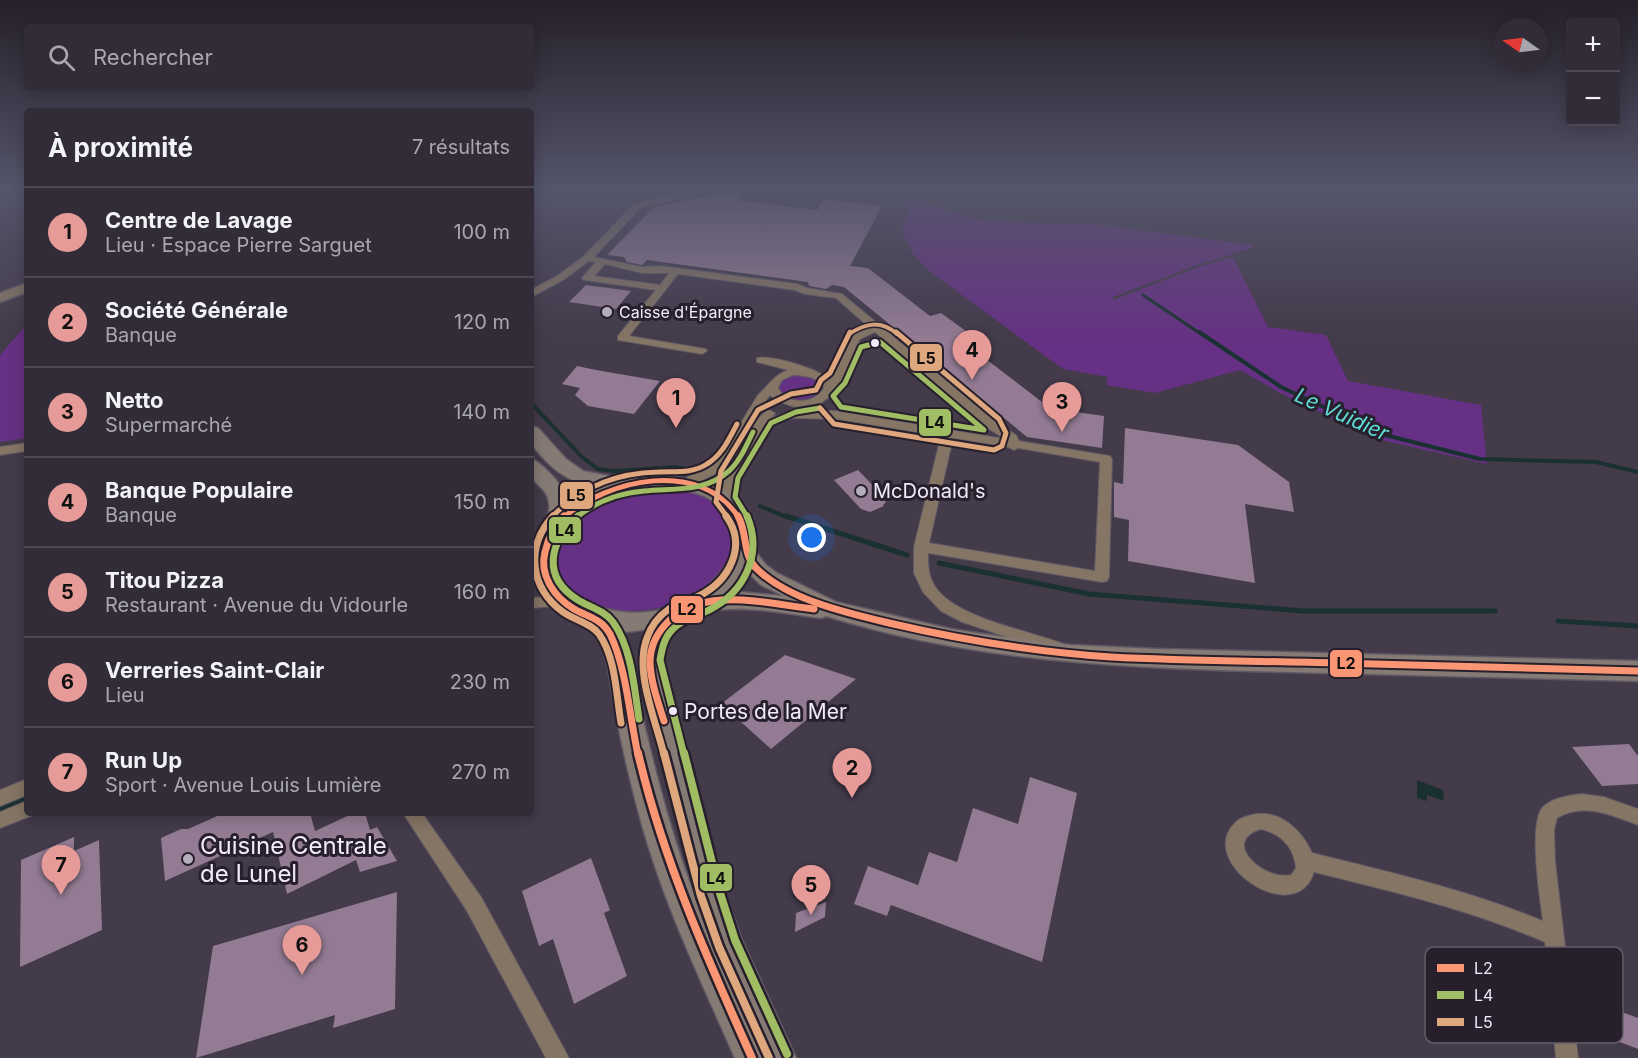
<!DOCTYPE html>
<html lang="fr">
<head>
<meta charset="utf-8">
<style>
	body { margin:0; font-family:Inter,sans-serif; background:#3d3843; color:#f1f3f6 }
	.controls { position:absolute; right:18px; top:18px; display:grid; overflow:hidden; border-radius:6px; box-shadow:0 3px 15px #0003 }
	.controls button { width:54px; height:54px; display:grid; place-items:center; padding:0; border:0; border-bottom:2px solid #4d4853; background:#322c38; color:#f1f3f6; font:30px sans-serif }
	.compass { position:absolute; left:1494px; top:18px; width:54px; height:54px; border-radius:50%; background:#322c38; box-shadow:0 3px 15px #0003; rotate:284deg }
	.you { position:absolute; left:812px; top:538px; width:21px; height:21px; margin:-15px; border:4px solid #fff; border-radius:50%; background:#1a73e8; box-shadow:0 0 0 9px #1a73e833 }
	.badge { display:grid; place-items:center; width:39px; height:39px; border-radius:50%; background:#e69b98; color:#111; font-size:20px; font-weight:700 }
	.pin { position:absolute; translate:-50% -50px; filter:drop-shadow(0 2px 3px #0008) }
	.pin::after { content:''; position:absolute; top:32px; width:21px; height:18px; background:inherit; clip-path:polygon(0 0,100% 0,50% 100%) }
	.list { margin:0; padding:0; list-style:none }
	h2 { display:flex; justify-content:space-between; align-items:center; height:78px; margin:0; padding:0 24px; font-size:26px }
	h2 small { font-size:20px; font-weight:400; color:#a8a7ae }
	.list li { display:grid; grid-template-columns:39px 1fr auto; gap:18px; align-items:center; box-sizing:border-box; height:90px; padding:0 24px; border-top:2px solid #4d4853 }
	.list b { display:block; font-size:22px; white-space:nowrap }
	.list p { margin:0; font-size:20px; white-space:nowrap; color:#a8a7ae }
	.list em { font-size:20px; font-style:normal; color:#a8a7ae }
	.icon { flex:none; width:33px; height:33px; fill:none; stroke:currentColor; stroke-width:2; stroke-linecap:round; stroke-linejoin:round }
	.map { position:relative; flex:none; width:1638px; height:1058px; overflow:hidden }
	.search { position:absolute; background:#322c38; box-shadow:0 3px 15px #0003; left:24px; top:24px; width:510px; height:66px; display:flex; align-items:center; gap:15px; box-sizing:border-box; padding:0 21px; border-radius:6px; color:#a8a7ae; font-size:22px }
	.panel { position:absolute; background:#322c38; box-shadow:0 3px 15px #0003; left:24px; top:108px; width:510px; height:708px; border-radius:6px }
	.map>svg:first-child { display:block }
	.green { fill:#663184 }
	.water { fill:#1b3131 }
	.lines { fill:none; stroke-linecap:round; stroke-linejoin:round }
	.stream-far3 { stroke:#1b3131; stroke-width:3 }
	.stream-far2 { stroke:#1b3131; stroke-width:4 }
	.stream-far1 { stroke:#1b3131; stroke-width:5 }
	.stream { stroke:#1b3131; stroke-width:7 }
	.building { fill:#927b93 }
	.street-casing { stroke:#5f5864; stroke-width:2 }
	.secondary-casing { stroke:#5f5864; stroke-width:3 }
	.primary-casing { stroke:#5f5864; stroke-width:3 }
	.street { fill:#847565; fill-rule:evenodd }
	.secondary { fill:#877666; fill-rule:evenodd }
	.primary { fill:#867a74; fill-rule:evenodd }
	.bus-1-far2-casing { stroke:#27202c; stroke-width:9 }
	.bus-1-far1-casing { stroke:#27202c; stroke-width:11 }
	.bus-1-casing { stroke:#27202c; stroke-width:13 }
	.bus-2-far2-casing { stroke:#27202c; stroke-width:9 }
	.bus-2-far1-casing { stroke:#27202c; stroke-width:11 }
	.bus-2-casing { stroke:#27202c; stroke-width:13 }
	.bus-3-far3-casing { stroke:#27202c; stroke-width:7 }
	.bus-3-far2-casing { stroke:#27202c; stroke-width:9 }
	.bus-3-far1-casing { stroke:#27202c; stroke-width:11 }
	.bus-3-casing { stroke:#27202c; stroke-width:13 }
	.bus-1-far2 { stroke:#fb9674; stroke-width:5 }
	.bus-1-far1 { stroke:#fb9674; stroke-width:7 }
	.bus-1 { stroke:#fb9674; stroke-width:8 }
	.bus-2-far2 { stroke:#a1bd63; stroke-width:5 }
	.bus-2-far1 { stroke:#a1bd63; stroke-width:7 }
	.bus-2 { stroke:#a1bd63; stroke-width:8 }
	.bus-3-far3 { stroke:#dfa77e; stroke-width:4 }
	.bus-3-far2 { stroke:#dfa77e; stroke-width:5 }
	.bus-3-far1 { stroke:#dfa77e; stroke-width:7 }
	.bus-3 { stroke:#dfa77e; stroke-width:8 }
	.poi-dot { fill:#b5acbc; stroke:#27202c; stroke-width:2 }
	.bus-dot { fill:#f2e9fa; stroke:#27202c; stroke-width:2 }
	.labels { text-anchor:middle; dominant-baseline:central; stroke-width:6; stroke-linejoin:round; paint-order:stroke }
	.far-poi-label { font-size:16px; fill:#f2e9fa; stroke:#27202c; text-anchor:start }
	.poi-label { font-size:20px; fill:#f2e9fa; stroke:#27202c; text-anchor:start }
	.water-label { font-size:21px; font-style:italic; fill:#5fddd6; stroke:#27202c }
	.near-bus-label { font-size:21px; fill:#f2e9fa; stroke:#27202c; text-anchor:start }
	.near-poi-label { font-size:24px; fill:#f2e9fa; stroke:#27202c; text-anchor:start }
	.key { fill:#27202c; stroke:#645c6a; stroke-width:1.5 }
	.key-label { font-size:16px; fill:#f2e9fa }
	.line-badge { stroke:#27202c; stroke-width:2 }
	.pale-badge-label { font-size:16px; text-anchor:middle; font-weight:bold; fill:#111 }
</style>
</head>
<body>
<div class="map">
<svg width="1638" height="1058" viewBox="0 0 1638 1058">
	<rect width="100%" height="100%" fill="#433a4a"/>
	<g class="green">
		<polygon points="872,189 882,189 984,221 1102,225 1251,245 1255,247 1197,265 1113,297 1113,300 1201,266 1233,257 1268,327 1326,335 1348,381 1481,405 1487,464 1377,439 1282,394 1240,370 1155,393 1106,385 1108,377 1063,369 929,271 913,254 902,231 909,208 906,202"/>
		<polygon points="27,324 27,438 0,442 0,355"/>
		<path d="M797 375 809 376 819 382 821 389C812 403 788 403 779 389 779 379 788 377 797 375Z"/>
		<path d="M644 487C662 487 678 487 694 492 711 498 727 510 733 528 747 577 684 606 645 610 629 612 609 612 595 605 589 602 580 600 575 595 536 567 559 523 592 503 608 493 627 490 644 487Z"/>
	</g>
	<polygon class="water" points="1417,780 1443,790 1444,801 1427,795 1427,801 1417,798"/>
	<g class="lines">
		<polyline class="stream-far3" points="1143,295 1201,334"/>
		<g class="stream-far2">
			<polyline points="1199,332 1281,387 1381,434 1480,459 1596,462 1638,472"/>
			<polyline points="531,403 582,457 598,469 614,471 676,467 690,470"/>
			<polyline points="760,506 789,518"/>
		</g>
		<g class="stream-far1">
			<polyline points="786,516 907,555"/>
			<polyline points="939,563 1089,594 1303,611 1495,611"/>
			<polyline points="1558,621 1638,626"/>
		</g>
		<polyline class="stream" points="0,810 27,798"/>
	</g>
	<g class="building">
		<polygon points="723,193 741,195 737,200 817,210 824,199 882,206 850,266 868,268 930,316 941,313 977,339 972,341 989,354 982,356 1055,412 1063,410 1104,416 1102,448 1027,437 844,287 832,285 826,289 809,286 808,282 647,260 642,265 627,262 624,257 607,255 654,207"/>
		<polygon points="586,285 631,291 616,309 569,302"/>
		<polygon points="577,366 596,370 660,381 634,414 588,406 575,395 580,388 562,384"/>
		<polygon points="1125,428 1238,445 1289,482 1294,512 1245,504 1255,583 1128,561 1129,520 1114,517 1114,482 1123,484"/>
		<polygon points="858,470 886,499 884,500 886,502 883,505 884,506 870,512 861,509 834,480"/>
		<polygon points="785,655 856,679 771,749 721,704"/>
		<polygon points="1629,744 1638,756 1638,784 1602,786 1572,747"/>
		<polygon points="1030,777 1077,793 1042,962 891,905 887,916 854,904 868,866 918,885 929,852 957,862 973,808 1018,824"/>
		<polygon points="224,813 310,813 315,831 354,813 365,813 370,830 377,827 397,861 360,872 356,860 287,894 273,832 165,881 161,838 181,829 188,829"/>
		<polygon points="74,837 74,851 99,840 102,930 20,967 21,860"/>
		<polygon points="591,858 610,910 604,913 627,976 574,1004 553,939 539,946 522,891"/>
		<polygon points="397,892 395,1009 333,1028 335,1015 196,1058 213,946"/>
		<polygon points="826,902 825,917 795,932 796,913"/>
		<polygon points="1600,1004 1638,1018 1638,1049 1604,1036"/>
	</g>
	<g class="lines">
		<defs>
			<g id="street">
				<path d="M699 189H715L640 208 594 257 642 267 661 266 797 284 807 288 842 294 997 423 1016 435 1019 441 1110 456 1112 459 1109 577 1107 581 1102 582 928 553C928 566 928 577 936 588 958 619 1032 631 1066 645L1069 649 1066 653 1061 655 962 622 941 611 923 592 914 573V547L941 436 836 419 793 418 771 425 766 424 735 475 732 500 725 504 718 500C720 492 720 483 723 476 727 462 756 414 769 410L775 413 772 417 792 411H836L1005 439 989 429 875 332 860 339 841 382 829 397 821 403 795 407 777 401 770 395 767 399 726 468 692 486H682L681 483 682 480 717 462 758 395C770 384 773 376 788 370L757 362V358C773 355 819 369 830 380L852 335 869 327 836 298 805 294 795 290 678 274 629 336 706 349 707 351 702 354 618 340V336L656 290 584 280 582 278 596 262 589 261 563 280 531 297V290L557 276 584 256 634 204ZM605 264 642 273H669L660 285 594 276ZM793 375C806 376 817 376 824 388 814 405 787 405 778 388L782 380ZM953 438 1008 447 1014 450 1018 448 1100 462 1095 571 929 543Z"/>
				<polygon points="27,443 27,451 0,455 0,447"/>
				<polygon points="562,596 567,597 569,601 567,605 531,608 531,598"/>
				<polygon points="27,779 27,795 0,806 0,790"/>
				<path d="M1582 794 1604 797 1638 809V825C1611 815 1584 802 1557 818L1554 830 1555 861 1578 1058H1556L1545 942C1468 909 1394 892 1314 872 1296 930 1195 863 1235 823 1239 818 1245 817 1251 815 1279 808 1302 830 1312 853 1390 872 1468 890 1543 921 1540 899 1528 822 1543 807 1552 798 1570 795 1582 794ZM1261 829C1281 834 1294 847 1296 868L1291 875C1263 881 1220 841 1261 829Z"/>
				<polygon points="27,801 27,813 34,813 33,815 0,828 0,812"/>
				<polygon points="403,813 422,813 481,897 569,1058 546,1058 467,911"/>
			</g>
			<polygon id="secondary" points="27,283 27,292 0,302 0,293"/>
			<path id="primary" d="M531 426 538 428 566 459 583 471 625 479 667 474 724 490 753 518 757 546 755 551 766 565 777 573 836 602 951 629 990 635 1071 645 1157 649 1638 661V681C1521 678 1405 675 1288 672 1131 668 977 663 826 616L821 618C771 612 662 585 663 666L725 893 741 938 796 1058H735C701 981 665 906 642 825 632 789 623 752 616 714 611 691 610 666 601 643 588 610 548 620 533 575 523 543 556 524 548 498 546 491 536 483 531 477V459C542 462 567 490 569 501L597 487C564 481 552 469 531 444ZM667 486C680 490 699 492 710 499 769 535 711 598 665 609 645 614 626 614 606 609 597 607 588 606 580 601 563 592 552 577 554 557 559 504 622 490 667 486ZM746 571 761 585 784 596 730 591 741 580ZM618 629 627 632 650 629 642 641 639 666 700 909C677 853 661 795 647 736 638 701 636 662 618 629Z"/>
		</defs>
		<use href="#street" class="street-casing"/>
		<use href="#secondary" class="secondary-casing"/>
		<use href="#primary" class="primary-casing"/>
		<use href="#street" class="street"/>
		<use href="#secondary" class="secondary"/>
		<use href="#primary" class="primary"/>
		<defs>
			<path id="bus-1-far2" d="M563 518C608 479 701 458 739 518"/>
			<g id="bus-1-far1">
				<path d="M564 516C554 526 548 539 545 552 539 575 554 597 574 609 588 617 601 618 610 634 626 666 630 719 638 755"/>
				<path d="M738 516C748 534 742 555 757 569 789 600 847 613 889 623 962 640 1036 652 1111 657 1186 661 1262 661 1336 663 1437 666 1537 668 1638 671"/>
				<path d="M664 721C658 702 651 683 650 663 650 649 656 635 665 625 701 584 767 604 814 609"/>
			</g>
			<path id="bus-1" d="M638 753C663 860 707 958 752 1058"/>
			<g id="bus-2-far2">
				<polygon points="880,342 977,424 984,430 841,407 833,396 845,383 861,347"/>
				<path d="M576 518C595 502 620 493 644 491 674 488 704 493 729 471 740 461 746 446 753 432"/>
				<polyline points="748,518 735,497 738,478 771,423 796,412 820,408"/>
			</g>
			<g id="bus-2-far1">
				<path d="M578 516C549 542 541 577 578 600 589 607 604 610 613 622 632 649 634 687 639 719"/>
				<path d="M684 755 660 660C662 649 664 638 672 630 682 619 696 617 709 610 745 592 763 554 747 516"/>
			</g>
			<polyline id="bus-2" points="684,753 719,890 735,940 787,1054"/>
			<path id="bus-3-far3" d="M849 334C866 323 881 320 897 334"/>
			<g id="bus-3-far2">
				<polyline points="820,408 834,424 994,450 1002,446 1006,433 999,419 896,332"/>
				<path d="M551 518C580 487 616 473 658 472 675 471 692 474 707 464 722 455 729 439 737 424"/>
				<polyline points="728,518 716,502 721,471 758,410 791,394 816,390 821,380 830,373 850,332"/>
			</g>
			<g id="bus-3-far1">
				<path d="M553 516C525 547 530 588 563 612 574 620 591 623 599 634 616 658 616 694 621 723"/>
				<path d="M664 755C656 721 634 671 647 638 651 626 659 616 669 609 678 603 689 601 699 596 729 581 748 546 726 516"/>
			</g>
			<polyline id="bus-3" points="664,753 701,896 719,947 769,1058"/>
		</defs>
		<use href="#bus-1-far2" class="bus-1-far2-casing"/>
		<use href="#bus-1-far1" class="bus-1-far1-casing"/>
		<use href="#bus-1" class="bus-1-casing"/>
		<use href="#bus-2-far2" class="bus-2-far2-casing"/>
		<use href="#bus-2-far1" class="bus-2-far1-casing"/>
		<use href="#bus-2" class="bus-2-casing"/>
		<use href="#bus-3-far3" class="bus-3-far3-casing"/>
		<use href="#bus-3-far2" class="bus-3-far2-casing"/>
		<use href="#bus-3-far1" class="bus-3-far1-casing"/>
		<use href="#bus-3" class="bus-3-casing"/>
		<use href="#bus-1-far2" class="bus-1-far2"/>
		<use href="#bus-1-far1" class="bus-1-far1"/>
		<use href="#bus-1" class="bus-1"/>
		<use href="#bus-2-far2" class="bus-2-far2"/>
		<use href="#bus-2-far1" class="bus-2-far1"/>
		<use href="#bus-2" class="bus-2"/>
		<use href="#bus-3-far3" class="bus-3-far3"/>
		<use href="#bus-3-far2" class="bus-3-far2"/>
		<use href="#bus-3-far1" class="bus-3-far1"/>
		<use href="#bus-3" class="bus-3"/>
	</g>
	<linearGradient id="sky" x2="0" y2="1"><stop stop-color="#252029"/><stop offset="0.56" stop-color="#55556b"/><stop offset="1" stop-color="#55556b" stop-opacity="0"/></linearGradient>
	<rect width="1638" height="338" fill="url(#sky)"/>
	<g class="poi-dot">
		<circle cx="607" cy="312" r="6"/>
		<circle cx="861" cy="491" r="6"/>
		<circle cx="188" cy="859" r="6"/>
	</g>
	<g class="bus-dot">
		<circle cx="875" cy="343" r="5"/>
		<circle cx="673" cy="711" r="5"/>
	</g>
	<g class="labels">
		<g class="far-poi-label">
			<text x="619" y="312">Caisse d'Épargne</text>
		</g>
		<g class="poi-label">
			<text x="873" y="491">McDonald's</text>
		</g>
		<g class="water-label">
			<text transform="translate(1342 414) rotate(24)">Le Vuidier</text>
		</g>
		<g class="near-bus-label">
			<text x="684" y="711">Portes de la Mer</text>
		</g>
		<g class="near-poi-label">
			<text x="200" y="845">Cuisine Centrale<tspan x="200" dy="28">de Lunel</tspan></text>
		</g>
	</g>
	<rect x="1425" y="947" width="198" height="96" rx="9" class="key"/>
	<rect x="1437" y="964" width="27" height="8" fill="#fb9674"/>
	<rect x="1437" y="991" width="27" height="8" fill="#a1bd63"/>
	<rect x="1437" y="1018" width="27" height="8" fill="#dfa77e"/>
	<g class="key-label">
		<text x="1474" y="974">L2</text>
		<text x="1474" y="1001">L4</text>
		<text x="1474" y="1028">L5</text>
	</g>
	<g class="line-badge">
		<rect x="909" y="343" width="34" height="29" rx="6" fill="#dfa77e"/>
		<rect x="918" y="408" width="34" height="29" rx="6" fill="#a1bd63"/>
		<rect x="559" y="481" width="35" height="29" rx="6" fill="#dfa77e"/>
		<rect x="548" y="516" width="34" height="28" rx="6" fill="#a1bd63"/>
		<rect x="670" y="595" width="34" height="29" rx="6" fill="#fb9674"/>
		<rect x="1329" y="649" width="34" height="29" rx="6" fill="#fb9674"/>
		<rect x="699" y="863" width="34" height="29" rx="6" fill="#a1bd63"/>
	</g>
	<g class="pale-badge-label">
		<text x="926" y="364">L5</text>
		<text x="935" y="428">L4</text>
		<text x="576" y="501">L5</text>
		<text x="565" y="536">L4</text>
		<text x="687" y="615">L2</text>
		<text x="1346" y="669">L2</text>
		<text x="716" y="884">L4</text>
	</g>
</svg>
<div class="controls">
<button>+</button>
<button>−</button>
</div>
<svg class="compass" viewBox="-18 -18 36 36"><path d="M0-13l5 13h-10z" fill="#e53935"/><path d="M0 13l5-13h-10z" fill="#a8a7ae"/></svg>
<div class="you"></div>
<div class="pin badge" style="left:676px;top:428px">1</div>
<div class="pin badge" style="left:852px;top:798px">2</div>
<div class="pin badge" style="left:1062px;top:432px">3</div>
<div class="pin badge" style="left:972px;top:380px">4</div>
<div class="pin badge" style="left:811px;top:915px">5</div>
<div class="pin badge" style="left:302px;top:975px">6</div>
<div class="pin badge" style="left:61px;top:895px">7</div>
<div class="search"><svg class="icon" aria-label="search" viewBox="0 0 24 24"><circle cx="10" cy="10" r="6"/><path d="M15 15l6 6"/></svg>Rechercher</div>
<section class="panel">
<h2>À proximité<small>7 résultats</small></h2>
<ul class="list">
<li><span class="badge">1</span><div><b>Centre de Lavage</b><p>Lieu · Espace Pierre Sarguet</p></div><em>100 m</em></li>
<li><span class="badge">2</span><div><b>Société Générale</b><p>Banque</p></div><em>120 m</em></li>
<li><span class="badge">3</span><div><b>Netto</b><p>Supermarché</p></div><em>140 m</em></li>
<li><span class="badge">4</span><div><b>Banque Populaire</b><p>Banque</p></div><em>150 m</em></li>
<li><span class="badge">5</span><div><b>Titou Pizza</b><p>Restaurant · Avenue du Vidourle</p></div><em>160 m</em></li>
<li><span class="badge">6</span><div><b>Verreries Saint-Clair</b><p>Lieu</p></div><em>230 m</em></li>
<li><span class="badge">7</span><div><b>Run Up</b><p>Sport · Avenue Louis Lumière</p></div><em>270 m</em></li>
</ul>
</section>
</div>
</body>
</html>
